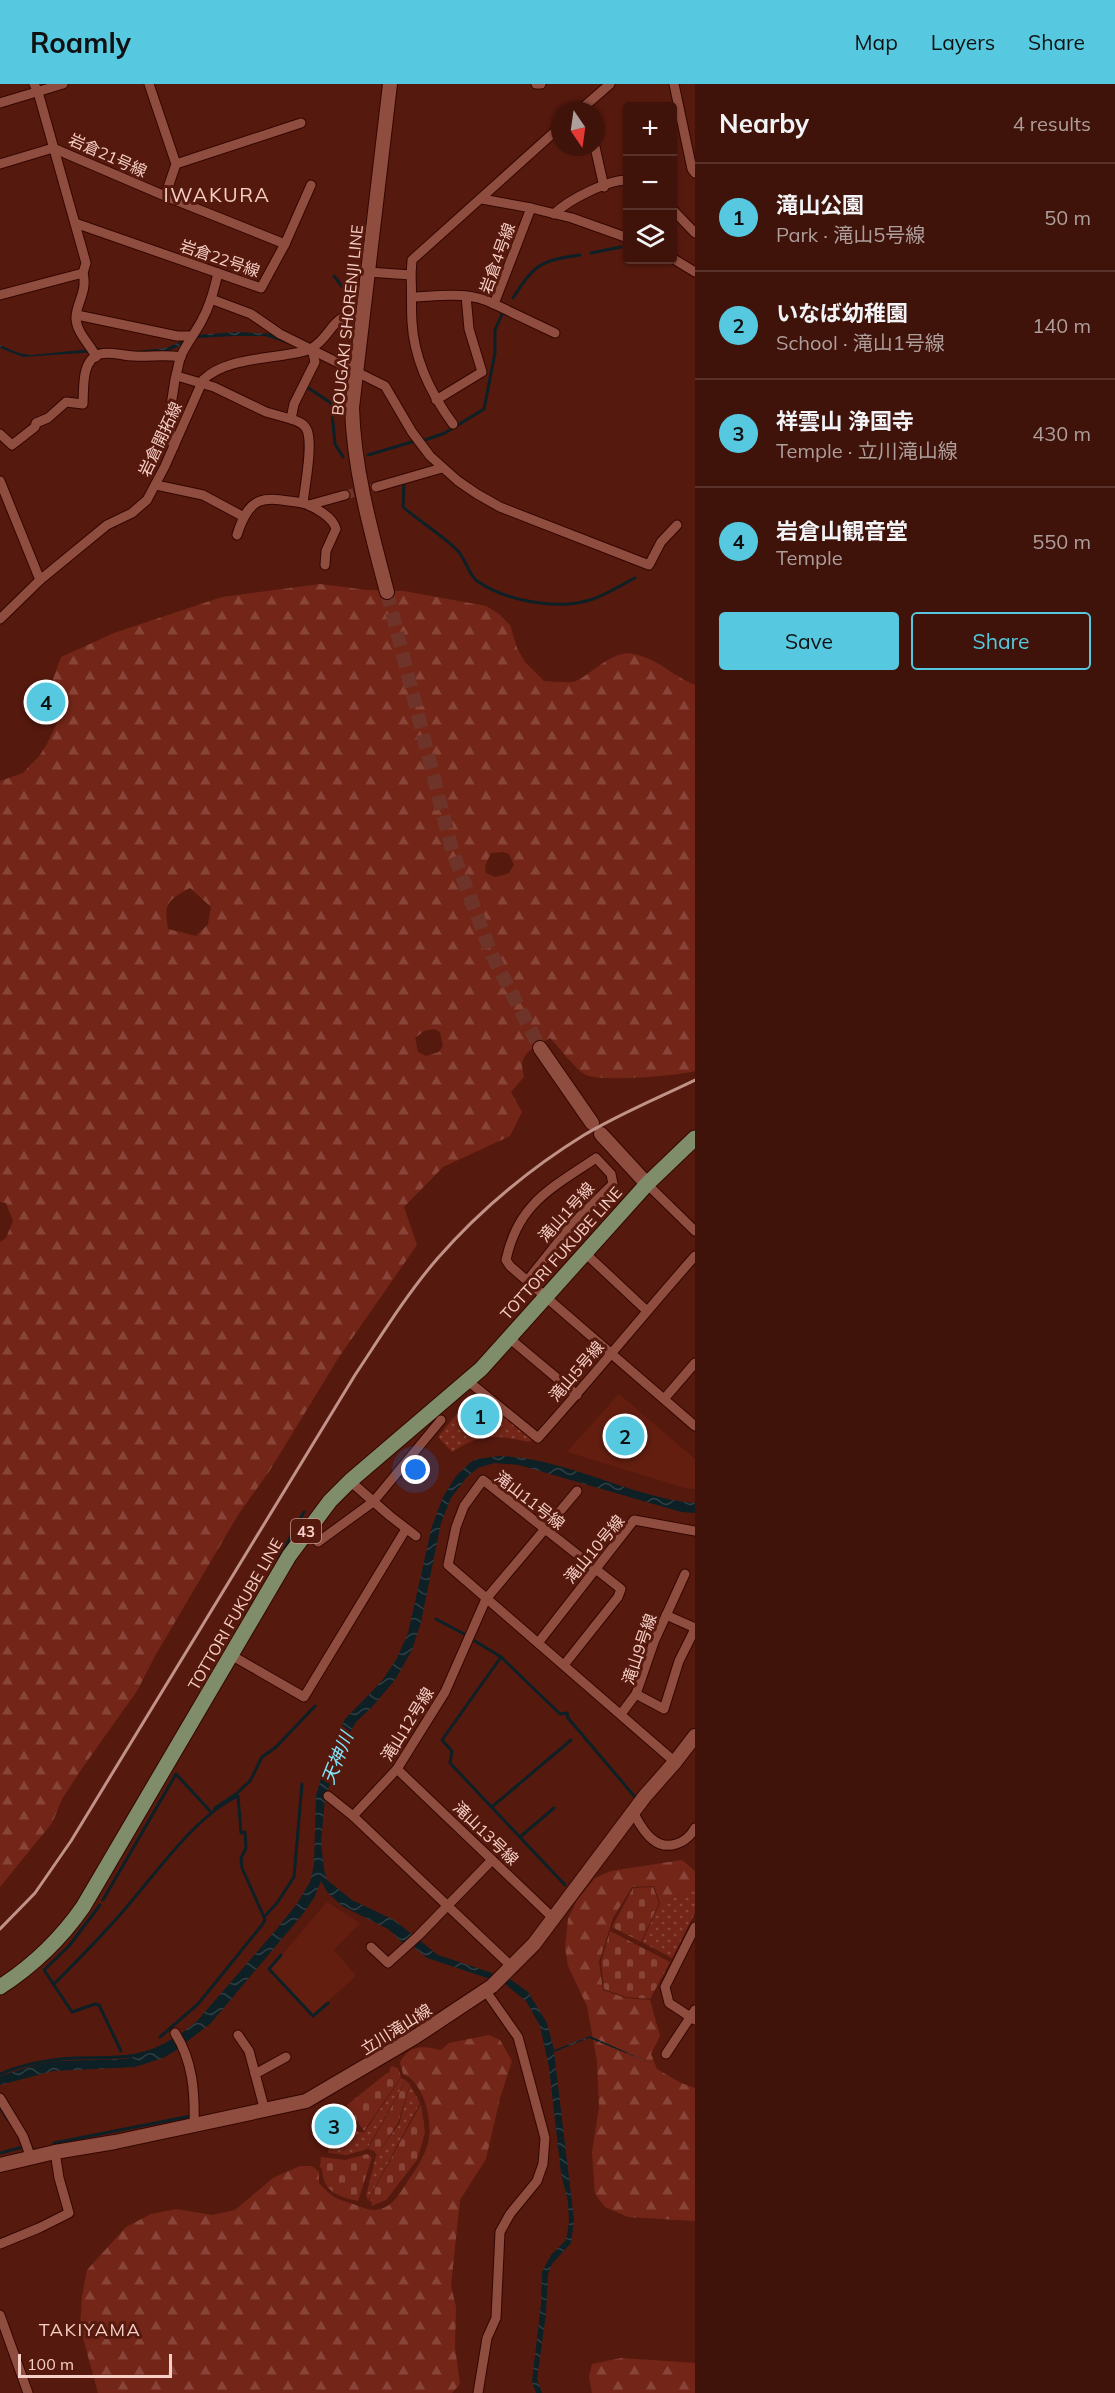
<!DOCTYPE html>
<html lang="en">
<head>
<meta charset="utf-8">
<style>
	body { margin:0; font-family:Mulish,"Noto Sans JP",sans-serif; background:#471c13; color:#f1f3f6 }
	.controls { position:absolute; right:18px; top:18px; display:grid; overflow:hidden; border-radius:6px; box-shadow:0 2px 4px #0004 }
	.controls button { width:54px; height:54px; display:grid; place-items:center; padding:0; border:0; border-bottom:2px solid #59322b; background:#40130a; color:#f1f3f6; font:30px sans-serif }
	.compass { position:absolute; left:551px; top:18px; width:54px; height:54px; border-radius:50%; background:#40130a; box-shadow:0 2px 4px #0004; rotate:167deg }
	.scale { position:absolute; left:18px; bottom:15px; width:154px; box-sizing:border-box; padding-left:6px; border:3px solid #f6cfc6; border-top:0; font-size:16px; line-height:21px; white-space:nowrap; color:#f6cfc6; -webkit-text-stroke:4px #56190e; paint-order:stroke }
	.you { position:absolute; left:416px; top:1386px; width:21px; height:21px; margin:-15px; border:4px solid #fff; border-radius:50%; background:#1a73e8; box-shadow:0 0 0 9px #1a73e833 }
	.badge { display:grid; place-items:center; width:39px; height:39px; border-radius:50%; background:#56c9e1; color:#111; font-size:20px; font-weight:700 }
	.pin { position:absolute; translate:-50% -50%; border:3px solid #fff; box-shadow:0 2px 6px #0006 }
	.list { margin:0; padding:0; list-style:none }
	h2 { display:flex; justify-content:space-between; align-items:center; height:78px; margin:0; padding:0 24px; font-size:26px }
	h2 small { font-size:20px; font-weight:400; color:#ae9e9c }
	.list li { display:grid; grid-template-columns:39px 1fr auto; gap:18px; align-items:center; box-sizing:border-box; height:108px; padding:0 24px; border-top:2px solid #59322b }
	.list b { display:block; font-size:22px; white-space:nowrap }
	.list p { margin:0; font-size:20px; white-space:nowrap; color:#ae9e9c }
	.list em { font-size:20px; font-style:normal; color:#ae9e9c }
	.actions { display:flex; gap:12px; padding:18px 24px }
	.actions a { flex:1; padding:14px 0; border:2px solid #56c9e1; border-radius:6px; text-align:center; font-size:21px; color:#56c9e1 }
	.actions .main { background:#56c9e1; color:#111 }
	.icon { flex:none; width:33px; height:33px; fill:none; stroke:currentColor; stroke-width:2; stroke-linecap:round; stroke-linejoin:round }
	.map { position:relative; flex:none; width:695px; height:2309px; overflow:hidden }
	header { display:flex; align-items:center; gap:36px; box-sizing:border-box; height:84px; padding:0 30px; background:#56c9e1; color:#111 }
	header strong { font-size:28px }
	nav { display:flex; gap:33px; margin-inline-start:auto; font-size:21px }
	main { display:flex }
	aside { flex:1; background:#40130a }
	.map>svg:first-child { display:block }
	.built { fill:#631e10 }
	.grass { fill:url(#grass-dots) }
	.forest { fill:url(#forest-firs); fill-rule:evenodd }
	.cemetery { fill:url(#cemetery-stones) }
	.water { fill:url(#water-waves) }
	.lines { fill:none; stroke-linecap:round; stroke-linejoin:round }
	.stream { stroke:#0c2025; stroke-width:3 }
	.street-tunnel { stroke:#6e342a; stroke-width:9; stroke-dasharray:9 4.5; stroke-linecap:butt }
	.secondary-tunnel { stroke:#6e342a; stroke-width:14; stroke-dasharray:14 7; stroke-linecap:butt }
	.street-casing { stroke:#330601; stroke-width:11 }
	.secondary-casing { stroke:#330601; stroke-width:16 }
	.primary-casing { stroke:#330601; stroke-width:17 }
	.street { stroke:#8f4d3f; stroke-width:9 }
	.secondary { stroke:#8f4d3f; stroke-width:14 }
	.primary { stroke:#7f8d6b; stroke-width:15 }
	.rail { stroke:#c09288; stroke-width:3 }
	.labels { text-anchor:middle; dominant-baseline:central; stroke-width:6; stroke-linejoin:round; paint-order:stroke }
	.shield { fill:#56190e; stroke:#c6988f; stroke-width:1.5 }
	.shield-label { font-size:15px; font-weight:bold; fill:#f6cfc6 }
	.street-label { font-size:16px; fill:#f6cfc6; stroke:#56190e }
	.water-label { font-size:18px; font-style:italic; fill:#7fe7fd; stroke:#56190e }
	.neighbourhood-label { font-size:18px; letter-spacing:1.5px; fill:#f6cfc6; stroke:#56190e }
	.quarter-label { font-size:20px; letter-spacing:1.5px; fill:#f6cfc6; stroke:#56190e }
</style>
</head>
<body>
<header>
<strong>Roamly</strong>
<nav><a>Map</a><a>Layers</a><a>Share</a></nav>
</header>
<main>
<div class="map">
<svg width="695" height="2309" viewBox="0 0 695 2309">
	<defs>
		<pattern id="grass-dots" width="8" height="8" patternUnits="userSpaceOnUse" patternTransform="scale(1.5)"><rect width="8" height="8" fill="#732617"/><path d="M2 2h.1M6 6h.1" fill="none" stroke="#884437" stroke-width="1.8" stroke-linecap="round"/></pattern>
		<pattern id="forest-firs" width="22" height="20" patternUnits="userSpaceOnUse" patternTransform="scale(1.5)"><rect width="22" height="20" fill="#732617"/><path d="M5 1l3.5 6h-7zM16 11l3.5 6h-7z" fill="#884437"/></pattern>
		<pattern id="cemetery-stones" width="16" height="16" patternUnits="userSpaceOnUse" patternTransform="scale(1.5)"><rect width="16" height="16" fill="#732617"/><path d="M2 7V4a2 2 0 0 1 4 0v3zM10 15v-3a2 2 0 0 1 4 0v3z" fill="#884437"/></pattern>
		<pattern id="water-waves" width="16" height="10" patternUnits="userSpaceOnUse" patternTransform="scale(1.5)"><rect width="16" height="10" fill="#0c2025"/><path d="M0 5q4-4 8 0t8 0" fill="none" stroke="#303f43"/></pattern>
	</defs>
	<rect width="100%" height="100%" fill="#56190e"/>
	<g class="built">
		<polygon points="619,1310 695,1375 695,1405 688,1405 567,1368"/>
		<polygon points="327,1818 360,1839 334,1866 356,1892 313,1931 270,1885"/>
	</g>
	<g class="grass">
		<path d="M477 1310 533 1355 529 1358C497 1351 480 1349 452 1368L438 1353 471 1312Z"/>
		<polygon points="695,1804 695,1829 672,1874 642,1858 660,1819"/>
		<polygon points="401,1994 406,1996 367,2065 347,2071 328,2069 329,2062 346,2056 355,2046 364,2049"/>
		<polygon points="410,2001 420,2019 368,2116 366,2112 376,2072 399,2040"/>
	</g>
	<g class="forest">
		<path d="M320 500 367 506 404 507 486 522 499 530 510 541 517 564 525 578 544 597C553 597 568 600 576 597 592 590 613 565 634 570 660 576 671 591 695 601V987C676 992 603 998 586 991 576 986 559 963 550 954 532 965 517 969 524 993L511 1008 522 1028 510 1052 443 1083 404 1123 417 1161 339 1273 270 1386 238 1431 155 1572 137 1607 83 1683 62 1715 52 1739 0 1803V1158L6 1154 13 1137 6 1119 0 1118V697L23 689 40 671 48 658 57 639 59 615 53 595 61 573 114 549 222 513ZM503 768 509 770 514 781 508 790 495 793 486 789 485 782 491 769ZM190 804 211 823 208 840 196 852 168 845C164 818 167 817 190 804ZM434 945 440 948 443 962 439 968 426 972 418 968 415 954 424 947Z"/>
		<polygon points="682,1776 695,1787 695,1804 660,1819 654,1802 632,1803 613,1834 599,1878 603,1906 626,1914 650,1916 660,1952 651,1970 657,1985 681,1999 695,2004 695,2137 628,2133 605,2123 595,2110 592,2068 599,2023 597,1977 587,1922 568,1882 565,1863 568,1835 577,1816 595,1794 611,1787"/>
		<path d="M489 1951 500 1956 512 1977 500 2014 486 2075 460 2116 451 2202 456 2223 455 2263 460 2300 452 2309H98L80 2243 82 2212 87 2186 126 2143 151 2130 176 2125 212 2131 235 2126 273 2094 300 2082H312L319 2088V2099C333 2114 334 2114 353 2120 363 2123 370 2128 380 2125 393 2122 399 2110 406 2100 414 2087 424 2075 428 2059 433 2038 425 1999 403 1990L400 1978C411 1960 422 1962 441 1966L449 1959Z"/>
		<polygon points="621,2274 695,2279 695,2309 592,2309 589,2293 592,2280"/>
	</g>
	<g class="cemetery">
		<polygon points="653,1803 659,1819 641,1858 612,1843 633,1804"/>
		<polygon points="610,1847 670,1878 650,1915 626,1913 604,1905 601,1878"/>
		<polygon points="391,1982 398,1984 401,1993 364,2047 352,2031 347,2021 387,1989 389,1989"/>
		<polygon points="406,1997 410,2000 398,2039 377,2071 374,2067 368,2065"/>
		<polygon points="421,2020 425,2049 417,2076 386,2116 371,2122 372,2118 369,2117 370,2113"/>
		<path d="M367 2070 372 2073 358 2117C339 2113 323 2108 322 2085L320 2083 321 2073 345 2076Z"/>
	</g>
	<g class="water">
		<polygon points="237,248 274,250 300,264 265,252 235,252 198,254 166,268 134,270 110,267 23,273 0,264 0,261 19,269 31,271 101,264 135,267 166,264 196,251"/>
		<path d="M500 1372C568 1374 628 1413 695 1419V1429L681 1428 519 1381 494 1379 478 1384 467 1393 451 1414 441 1439 421 1538 412 1566 395 1596 373 1622 356 1638 342 1662 325 1715 321 1759 324 1785 327 1796 352 1816 394 1836 438 1871 510 1895 528 1908 547 1939 554 1966 590 1952 653 1980 589 1954 554 1968 574 2136 571 2159 552 2180 548 2190 546 2230 537 2295 542 2309H536L532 2297 541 2220 542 2188 551 2171 566 2156 569 2139 568 2118 561 2089 549 1983 540 1942 526 1917 505 1900 427 1874 414 1863 403 1859 388 1845 342 1822 327 1808 321 1797 314 1814 302 1831 227 1920 211 1939 175 1967 163 1974 135 1983 53 1987 0 2001V1992L38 1980 59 1977 126 1975 166 1962 197 1937 275 1847 296 1821 310 1798 314 1781 316 1711 329 1668 345 1635 381 1598 396 1576 408 1549 432 1442 443 1413 456 1392 471 1378 477 1375Z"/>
	</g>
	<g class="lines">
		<g class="stream">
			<polyline points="591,169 621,163"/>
			<polyline points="334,192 353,217"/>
			<path d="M513 214C535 180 539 177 580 171"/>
			<polyline points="307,303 331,319 335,360 343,373"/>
			<polyline points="422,357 445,349 484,325 495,269 495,246 503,228"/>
			<polyline points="368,371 415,357"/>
			<path d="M404 399 403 423C420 438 441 450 457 466 466 475 468 490 477 497 506 517 559 527 593 515 607 510 621 501 635 494"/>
			<polyline points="279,1474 304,1428"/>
			<polyline points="436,1535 466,1551"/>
			<polyline points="475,1557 501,1573 560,1630 567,1629 568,1634 635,1713"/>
			<polyline points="501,1573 442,1656 452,1667 450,1679 565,1801"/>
			<polyline points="493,1722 571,1656"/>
			<polyline points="215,1724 236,1710 250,1697 262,1673 276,1663 315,1622"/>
			<polyline points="521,1752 554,1724"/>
			<polyline points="103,1816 176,1690 210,1727"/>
			<polyline points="100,1821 69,1862 44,1886 72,1928 95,1920 99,1921 121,1967"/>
			<polyline points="281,1871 269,1885 313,1932 328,1919"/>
			<path d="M54 1900C80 1874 106 1848 130 1819 160 1784 196 1732 238 1712L241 1749 245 1748 246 1764 241 1774 242 1784 264 1833"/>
			<polyline points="160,1953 198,1920 262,1841 265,1836 264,1833 277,1819 294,1793 302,1700"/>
			<path d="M0 1990C24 1980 51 1975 77 1974 115 1973 141 1977 175 1955"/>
			<polyline points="0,2023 8,2036"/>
			<polyline points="54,2059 191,2032 191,2029"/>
			<polyline points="0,2069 23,2063"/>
		</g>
		<polyline class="street-tunnel" points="345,411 376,403"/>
		<polyline class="secondary-tunnel" points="387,508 452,766 492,871 540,964"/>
		<defs>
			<g id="street">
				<polyline points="34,0 38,8 86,179 83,189"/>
				<polyline points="149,0 176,80"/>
				<polyline points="536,0 541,0"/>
				<polyline points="674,0 692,85 695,89"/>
				<polyline points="0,19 63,0"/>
				<polyline points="579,27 610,0"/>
				<polyline points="595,63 604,103"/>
				<polyline points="0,80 53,64 165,112 285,160"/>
				<polyline points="176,80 301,39"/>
				<polyline points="165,112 176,80"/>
				<polyline points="482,115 531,124 494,220 555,249"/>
				<polyline points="531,124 572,134 628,154"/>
				<polyline points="672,125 695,149"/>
				<path d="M554 130C568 116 609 95 628 96"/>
				<polyline points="75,139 261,204 285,160 311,101"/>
				<polyline points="672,174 695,188"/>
				<polyline points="368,188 411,191 412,176 560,43"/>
				<path d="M411 191C412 207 411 222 412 238 414 275 431 310 453 340"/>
				<path d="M0 211 83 189C88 208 75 221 76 235 77 250 91 261 96 273"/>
				<path d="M413 213C440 212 469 207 494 220"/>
				<polyline points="211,215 251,230 280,250 385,302 412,348 430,372 458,397 477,410 500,423 649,481 661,458 677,441"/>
				<polyline points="77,231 177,252 192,252"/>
				<path d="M312 265 315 278 294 320 291 335C297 337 304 339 307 346 313 361 305 401 303 419 315 423 333 433 336 445L326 467 325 481"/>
				<polyline points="177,292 214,303 266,328 291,335"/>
				<polyline points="436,316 482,288 469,245 466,212"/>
				<path d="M0 350 12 361 35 343 36 339 48 334 66 318 83 320C84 304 81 276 100 270 111 267 123 272 134 272 150 273 164 270 181 273"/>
				<path d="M174 362C164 346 175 293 180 274 185 262 195 249 201 238 210 222 214 206 218 189"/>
				<polyline points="0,397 40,496"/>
				<polyline points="156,401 203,411 244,433"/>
				<polyline points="376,403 442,384"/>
				<polyline points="309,421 345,411"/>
				<path d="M237 451C250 409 264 413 303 419"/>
				<path d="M0 535 40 496 107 441 132 429 147 416 165 382 203 296C223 276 262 275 290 270 296 269 306 268 312 264 333 251 331 229 362 230"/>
				<polyline points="647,1100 695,1147"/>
				<polyline points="584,1168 647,1227"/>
				<path d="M527 1197 574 1138 613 1100 611 1090 596 1074C552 1104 518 1119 506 1176L510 1182 695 1342"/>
				<polyline points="509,1254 577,1311"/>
				<path d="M468 1297 538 1354C592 1294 642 1232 695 1172"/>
				<polyline points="664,1315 695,1279"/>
				<polyline points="350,1397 390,1432 416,1452"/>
				<polyline points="318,1458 373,1418 441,1336"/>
				<polyline points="685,1490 654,1558 636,1610 664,1625 679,1577 695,1545"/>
				<polyline points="666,1531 695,1544"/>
				<polyline points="538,1559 634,1436 695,1447"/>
				<polyline points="231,1571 304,1613 406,1445"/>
				<polyline points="564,1581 618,1513 621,1505 483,1396 464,1422 456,1443 448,1481 675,1678"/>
				<polyline points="621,1630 636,1610"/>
				<polyline points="397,1685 553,1834"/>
				<polyline points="328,1712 353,1732"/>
				<path d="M633 1728C638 1737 643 1748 652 1755 667 1768 687 1759 695 1744"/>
				<polyline points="695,1843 665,1903 669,1919 695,1936"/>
				<polyline points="371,1863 388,1879 418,1852 492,1776"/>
				<polyline points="511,1882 353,1732 397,1685 445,1608 486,1515 577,1407"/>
				<path d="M175 1949C193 1977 195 2009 194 2041"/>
				<polyline points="238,1951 249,1967 265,2027"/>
				<polyline points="666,1970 695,1926"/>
				<polyline points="255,1990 286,1973"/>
				<polyline points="0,2014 23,2052 31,2074"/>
				<polyline points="0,2160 39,2144 69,2129 59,2094 55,2068"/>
				<polyline points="0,2231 28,2309"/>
				<polyline points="478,2309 487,2254 496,2234 500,2148 510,2130 537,2097 543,2080 545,2054 518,1953 485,1906"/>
			</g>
			<g id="secondary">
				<path d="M387 508C371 447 354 387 352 324L390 0"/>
				<polyline points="540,964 592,1039"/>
				<polyline points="601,1050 647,1100"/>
				<polyline points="0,2081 55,2068 115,2058 306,2017 415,1953 492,1902 534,1860 645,1712 675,1678 695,1652"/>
			</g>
			<path id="primary" d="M0 1903C34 1881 60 1856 83 1823L289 1472 330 1417 350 1397 481 1285 647 1100 695 1054"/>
		</defs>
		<use href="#street" class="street-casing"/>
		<use href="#secondary" class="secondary-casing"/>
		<use href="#primary" class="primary-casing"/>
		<use href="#street" class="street"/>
		<use href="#secondary" class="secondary"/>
		<use href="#primary" class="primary"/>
		<path class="rail" d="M0 1845 35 1809 71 1757 355 1291C381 1252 406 1211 437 1175 479 1127 529 1085 584 1051 619 1030 658 1014 695 996"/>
	</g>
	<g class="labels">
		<rect class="shield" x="291" y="1435" width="30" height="24" rx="4.5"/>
		<g class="shield-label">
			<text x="306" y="1447">43</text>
		</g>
		<g class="street-label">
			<text transform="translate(108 71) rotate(24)">岩倉21号線</text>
			<text transform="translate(220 174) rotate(19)">岩倉22号線</text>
			<text transform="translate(497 174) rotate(-70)">岩倉4号線</text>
			<text transform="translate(347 236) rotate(-84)">BOUGAKI SHORENJI LINE</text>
			<text transform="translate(160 355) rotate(-65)">岩倉開拓線</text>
			<text transform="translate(566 1128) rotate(-48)">滝山1号線</text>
			<text transform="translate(561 1169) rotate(-48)">TOTTORI FUKUBE LINE</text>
			<text transform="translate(576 1287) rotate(-49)">滝山5号線</text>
			<text transform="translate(530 1416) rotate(38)">滝山11号線</text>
			<text transform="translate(594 1465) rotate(-50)">滝山10号線</text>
			<text transform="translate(235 1530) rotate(-60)">TOTTORI FUKUBE LINE</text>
			<text transform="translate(639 1565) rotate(-71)">滝山9号線</text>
			<text transform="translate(407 1640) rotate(-58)">滝山12号線</text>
			<text transform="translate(486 1749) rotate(44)">滝山13号線</text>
			<text transform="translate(396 1945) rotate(-32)">立川滝山線</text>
		</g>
		<g class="water-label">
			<text transform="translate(337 1674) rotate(-68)">天神川</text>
		</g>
		<g class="neighbourhood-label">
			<text x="90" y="2245">TAKIYAMA</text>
		</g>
		<g class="quarter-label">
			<text x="217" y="110">IWAKURA</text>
		</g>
	</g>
</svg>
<div class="controls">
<button>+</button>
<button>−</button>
<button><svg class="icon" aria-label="layers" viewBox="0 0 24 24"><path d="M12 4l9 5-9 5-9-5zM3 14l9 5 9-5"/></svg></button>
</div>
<svg class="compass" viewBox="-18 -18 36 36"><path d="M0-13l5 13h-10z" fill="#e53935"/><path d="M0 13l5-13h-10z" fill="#ae9e9c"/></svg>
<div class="scale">100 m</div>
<div class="you"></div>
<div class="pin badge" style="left:480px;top:1332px">1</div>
<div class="pin badge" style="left:625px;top:1352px">2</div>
<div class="pin badge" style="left:334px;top:2042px">3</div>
<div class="pin badge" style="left:46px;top:618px">4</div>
</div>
<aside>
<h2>Nearby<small>4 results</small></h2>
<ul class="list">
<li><span class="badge">1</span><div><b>滝山公園</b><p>Park · 滝山5号線</p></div><em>50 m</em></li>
<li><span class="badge">2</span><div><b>いなば幼稚園</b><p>School · 滝山1号線</p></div><em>140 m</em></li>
<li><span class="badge">3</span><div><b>祥雲山 浄国寺</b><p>Temple · 立川滝山線</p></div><em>430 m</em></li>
<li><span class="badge">4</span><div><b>岩倉山観音堂</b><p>Temple</p></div><em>550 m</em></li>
</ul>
<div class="actions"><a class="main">Save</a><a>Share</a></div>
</aside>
</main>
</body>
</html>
